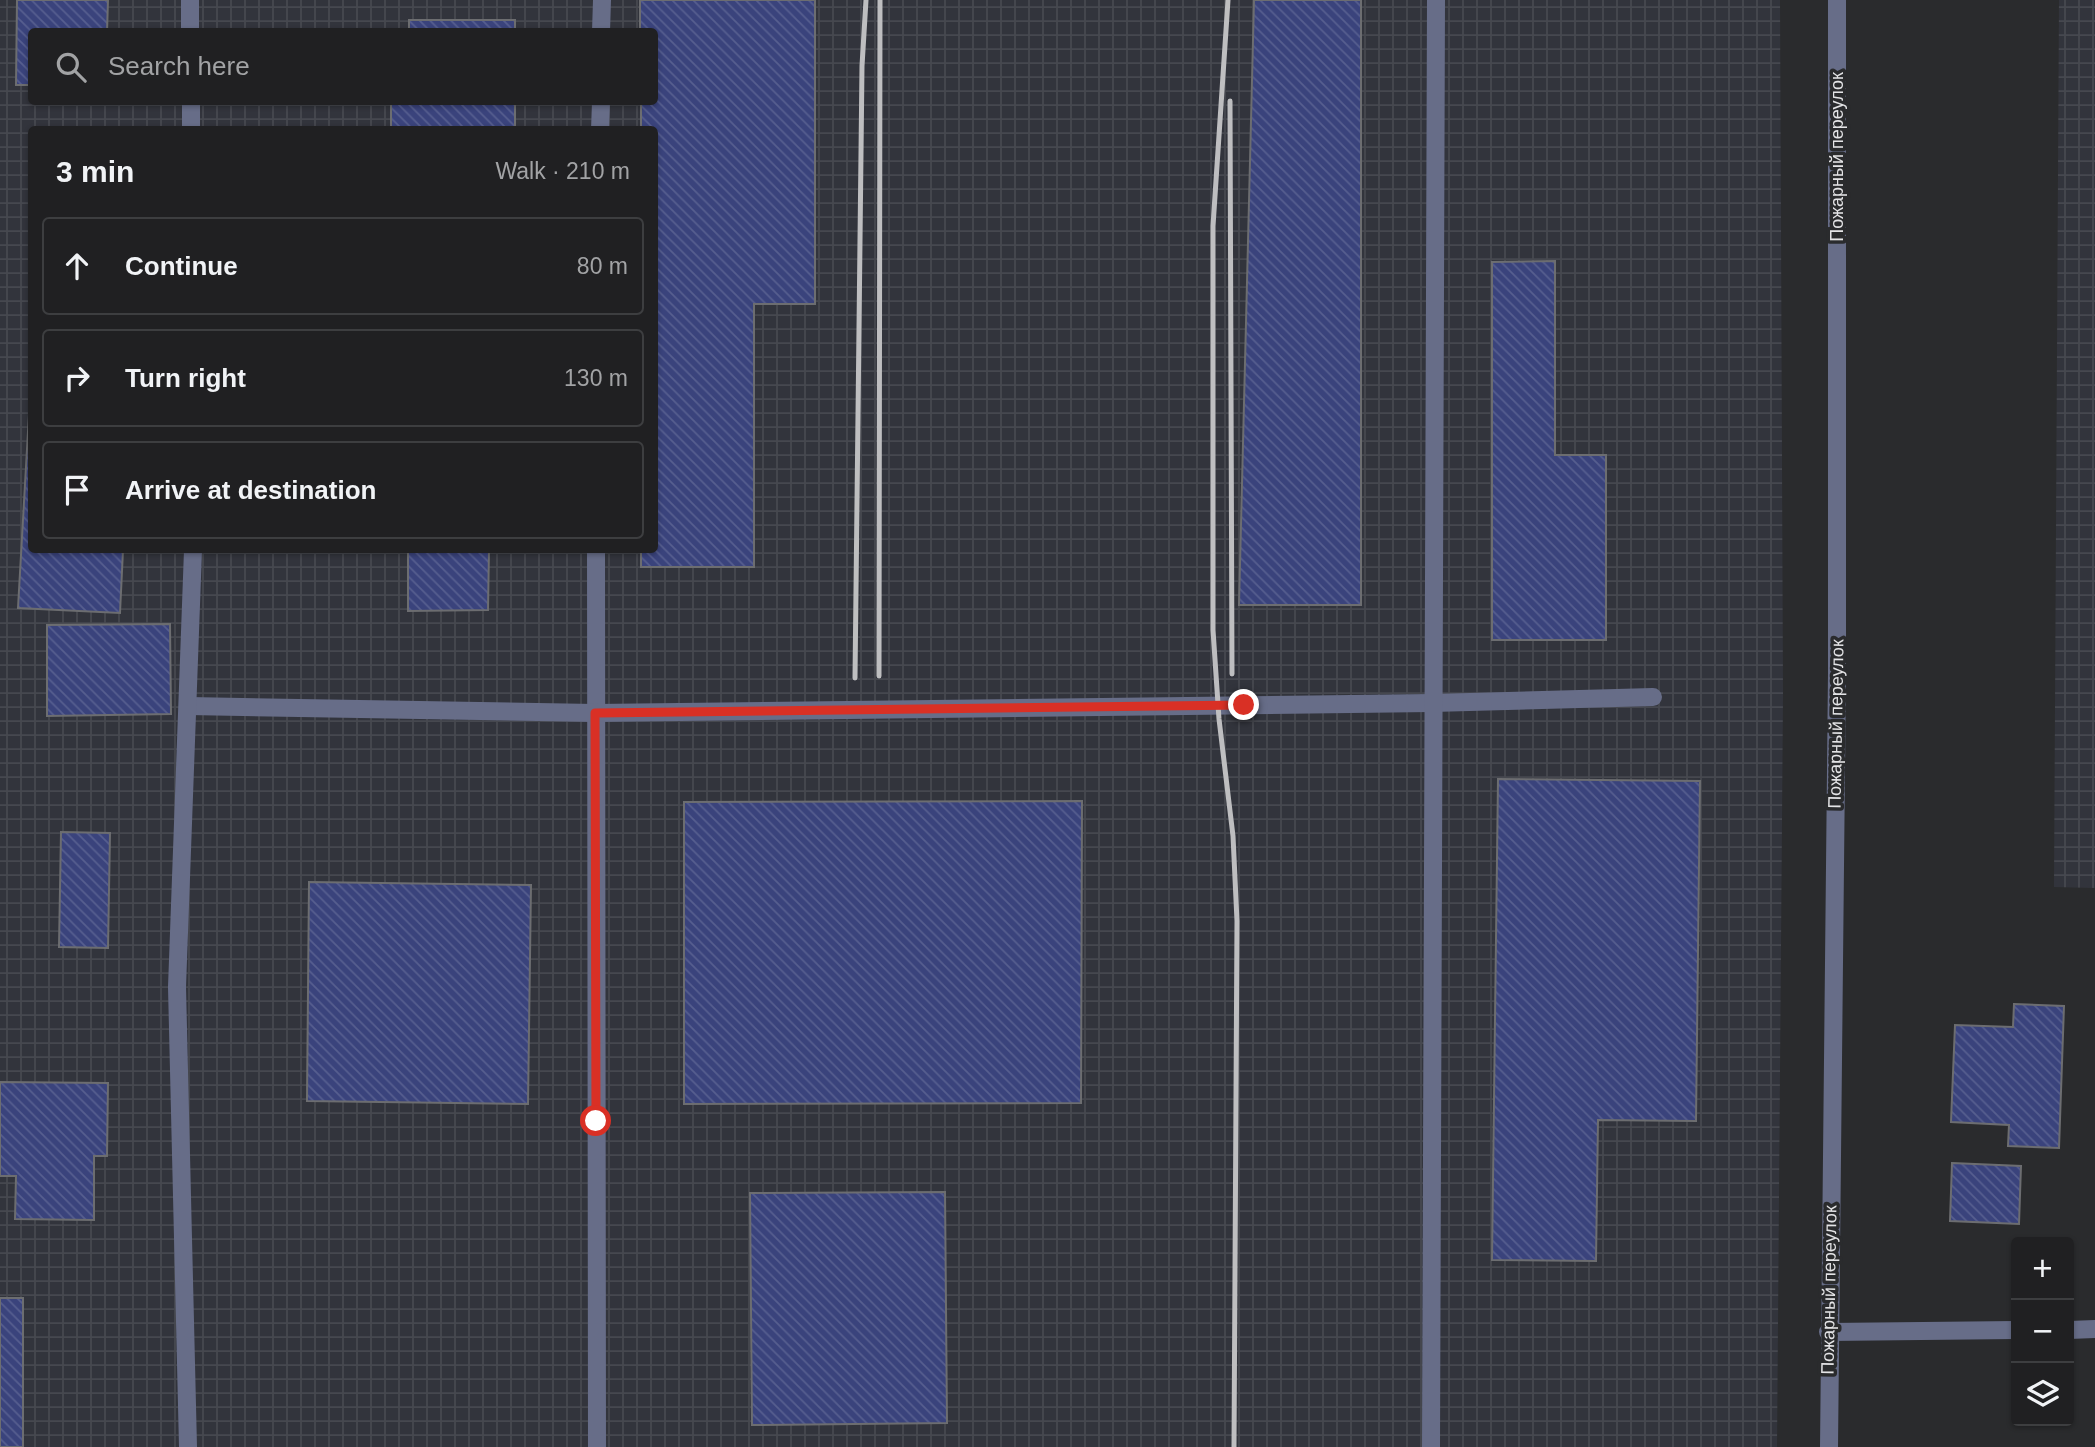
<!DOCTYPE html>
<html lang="en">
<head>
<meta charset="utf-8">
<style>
	body { margin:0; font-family:Arial,sans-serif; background:#28282a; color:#f1f3f6 }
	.controls { position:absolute; right:21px; bottom:21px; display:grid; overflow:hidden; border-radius:7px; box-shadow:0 2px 5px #0004 }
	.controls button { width:63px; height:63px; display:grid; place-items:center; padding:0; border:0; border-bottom:2px solid #3d3e40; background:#202022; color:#f1f3f6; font:35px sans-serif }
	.stop { position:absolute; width:21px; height:21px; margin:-16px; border:5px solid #d93025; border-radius:50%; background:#fff }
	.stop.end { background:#d93025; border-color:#fff; box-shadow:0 2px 7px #0008 }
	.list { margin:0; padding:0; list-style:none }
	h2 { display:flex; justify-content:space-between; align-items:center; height:91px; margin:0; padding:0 28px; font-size:30px }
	h2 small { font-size:23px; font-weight:400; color:#a2a3a5 }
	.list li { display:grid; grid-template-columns:46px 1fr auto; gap:21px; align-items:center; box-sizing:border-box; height:98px; margin:0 14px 14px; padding:0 14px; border:2px solid #3d3e40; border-radius:7px }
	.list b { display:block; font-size:26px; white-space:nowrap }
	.list em { font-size:23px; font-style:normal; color:#a2a3a5 }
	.icon { flex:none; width:38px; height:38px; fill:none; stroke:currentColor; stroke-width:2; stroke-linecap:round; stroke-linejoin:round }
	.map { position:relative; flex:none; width:2095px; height:1447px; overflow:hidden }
	.search { position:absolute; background:#202022; box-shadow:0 2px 5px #0004; left:28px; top:28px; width:630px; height:77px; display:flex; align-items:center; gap:18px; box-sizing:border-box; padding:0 24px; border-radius:7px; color:#a2a3a5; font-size:26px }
	.panel { position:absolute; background:#202022; box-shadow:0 2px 5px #0004; left:28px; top:126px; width:630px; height:427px; border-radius:7px }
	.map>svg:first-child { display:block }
	.industrial { fill:url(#industrial-grid); fill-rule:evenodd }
	.building { fill:url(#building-back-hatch); stroke:#6c6d70; stroke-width:2 }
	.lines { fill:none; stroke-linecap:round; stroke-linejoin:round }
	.minor { stroke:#676d88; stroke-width:18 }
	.rail { stroke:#bebec0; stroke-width:5 }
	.route { stroke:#d93025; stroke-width:9 }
	.labels { text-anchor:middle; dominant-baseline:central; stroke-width:7; stroke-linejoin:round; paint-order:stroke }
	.street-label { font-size:18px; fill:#e4e4e6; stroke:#2a2b2d }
</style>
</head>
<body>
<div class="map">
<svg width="2095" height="1447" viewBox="0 0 2095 1447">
	<defs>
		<pattern id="industrial-grid" width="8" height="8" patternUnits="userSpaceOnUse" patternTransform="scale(1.75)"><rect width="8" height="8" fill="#32343c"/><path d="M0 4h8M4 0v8" fill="none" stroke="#46484f"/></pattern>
		<pattern id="building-back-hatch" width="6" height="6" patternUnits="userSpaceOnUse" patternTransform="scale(1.75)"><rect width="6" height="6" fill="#3a437c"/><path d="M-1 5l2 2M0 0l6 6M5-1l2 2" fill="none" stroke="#565e8f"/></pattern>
	</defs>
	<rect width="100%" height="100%" fill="#2a2b2d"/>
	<g class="industrial">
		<path d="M0 0H1780L1783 694 1777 1447H0ZM32 32H654V102H32ZM32 130H654V550H32Z"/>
		<polygon points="2059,0 2095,0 2095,888 2054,887"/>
	</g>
	<g class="building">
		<polygon points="17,0 108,0 107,32 32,32 32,85 16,85"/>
		<polygon points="640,0 815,0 815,304 754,304 754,567 641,567 641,550 654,550 654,130 641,130 641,102 654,102 654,32 640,32"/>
		<polygon points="1254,0 1361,0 1361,605 1239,605"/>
		<rect x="409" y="20" width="106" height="12"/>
		<rect x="391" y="102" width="124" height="28"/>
		<polygon points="1555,261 1555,455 1606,455 1606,640 1492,640 1492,262"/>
		<polygon points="32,361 32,550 123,550 120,613 18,608"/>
		<polygon points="408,550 489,550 488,610 408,611"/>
		<polygon points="170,624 171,714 47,716 47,625"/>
		<polygon points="1498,779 1700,781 1696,1121 1598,1120 1596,1261 1492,1260"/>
		<polygon points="1082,801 1081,1103 684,1104 684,802"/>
		<polygon points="61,832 110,833 108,948 59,947"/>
		<polygon points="309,882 531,885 528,1104 307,1101"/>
		<polygon points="2014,1004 2064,1006 2059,1148 2008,1146 2009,1125 1951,1122 1955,1025 2013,1027"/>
		<polygon points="0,1082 108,1083 107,1156 94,1156 94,1220 15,1219 16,1176 0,1176"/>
		<polygon points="1952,1163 2021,1166 2019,1224 1950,1221"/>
		<polygon points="945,1192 947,1423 752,1425 750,1193"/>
		<rect x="0" y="1298" width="23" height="149"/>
	</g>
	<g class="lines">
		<g class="minor">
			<polyline points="190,0 190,32"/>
			<polyline points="601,32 602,0"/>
			<polyline points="191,102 191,130"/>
			<polyline points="600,130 601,102"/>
			<polyline points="596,550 597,1447"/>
			<polyline points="188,706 595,713 1432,703 1653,697"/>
			<polyline points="2069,1330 2095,1329"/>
			<polyline points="1828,1332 2016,1330"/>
			<polyline points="188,1447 177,987 193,550"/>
			<polyline points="1431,1447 1436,0"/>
			<polyline points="1829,1447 1837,673 1837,0"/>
		</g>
		<g class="rail">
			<polyline points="1228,0 1213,226 1213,630 1219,719 1233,836 1237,921 1234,1447"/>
			<polyline points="1230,101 1232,674"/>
			<polyline points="879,676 880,0"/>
			<polyline points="855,678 862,66 866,0"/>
		</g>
	</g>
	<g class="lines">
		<polyline class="route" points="596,1121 595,713 1244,705"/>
	</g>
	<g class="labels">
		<g class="street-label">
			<text transform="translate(1837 157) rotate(-90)">Пожарный переулок</text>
			<text transform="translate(1836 724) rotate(-89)">Пожарный переулок</text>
			<text transform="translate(1829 1290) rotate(-89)">Пожарный переулок</text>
		</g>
	</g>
</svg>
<div class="controls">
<button>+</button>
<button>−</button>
<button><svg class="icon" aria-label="layers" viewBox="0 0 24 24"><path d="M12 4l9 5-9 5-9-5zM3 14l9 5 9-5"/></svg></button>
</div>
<div class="stop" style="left:596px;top:1121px"></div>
<div class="stop end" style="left:1244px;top:705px"></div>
<div class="search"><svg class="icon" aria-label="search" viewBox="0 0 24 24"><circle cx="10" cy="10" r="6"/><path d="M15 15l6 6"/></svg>Search here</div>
<section class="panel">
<h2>3 min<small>Walk · 210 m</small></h2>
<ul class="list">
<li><svg class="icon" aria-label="ahead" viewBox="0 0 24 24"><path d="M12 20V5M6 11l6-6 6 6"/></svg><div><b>Continue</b></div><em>80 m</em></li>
<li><svg class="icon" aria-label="right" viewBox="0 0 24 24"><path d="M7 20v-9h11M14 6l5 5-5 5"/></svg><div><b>Turn right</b></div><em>130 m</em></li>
<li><svg class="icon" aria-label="arrive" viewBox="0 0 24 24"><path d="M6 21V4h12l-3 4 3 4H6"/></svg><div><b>Arrive at destination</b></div></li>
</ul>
</section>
</div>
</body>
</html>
